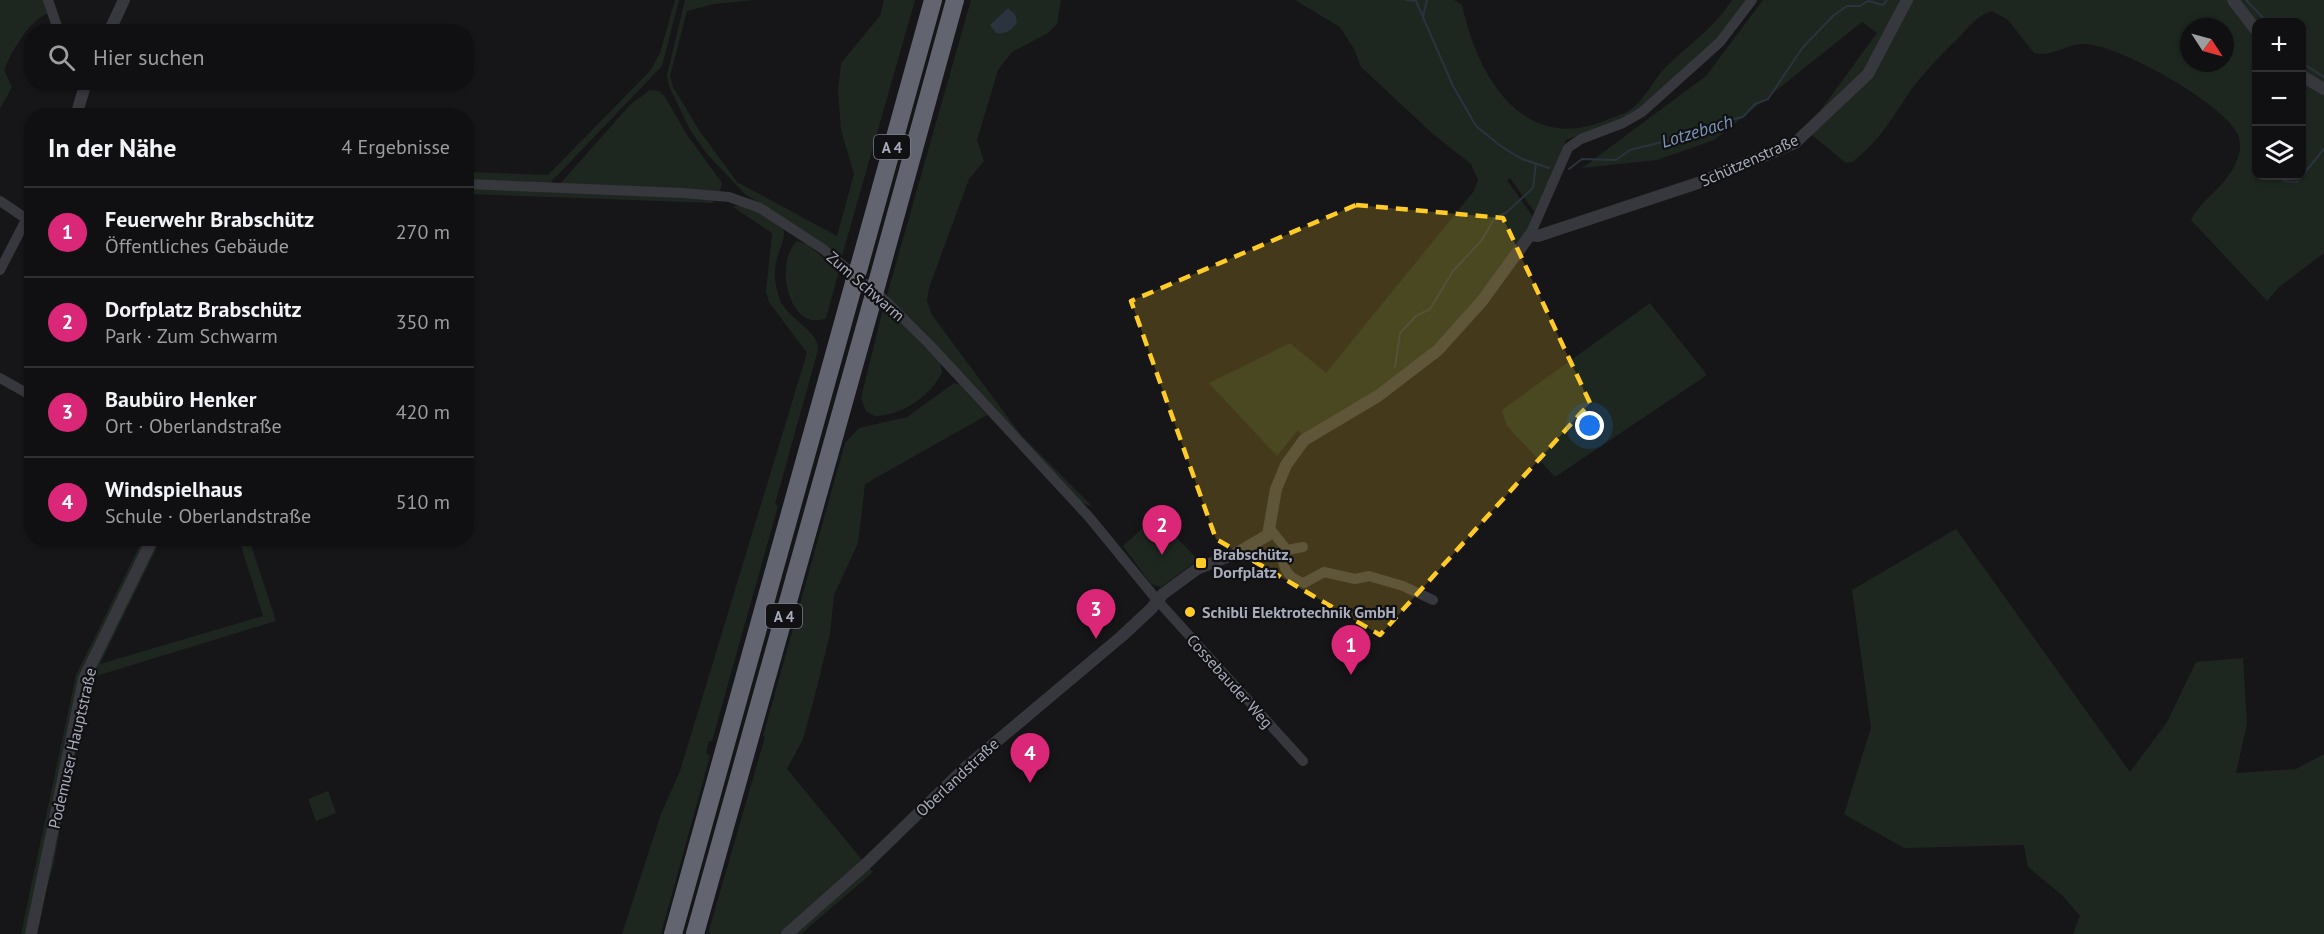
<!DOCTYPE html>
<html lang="de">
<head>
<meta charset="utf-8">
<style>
	body { margin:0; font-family:"PT Sans",sans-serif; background:#19191b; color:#f1f3f6 }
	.controls { position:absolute; right:18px; top:18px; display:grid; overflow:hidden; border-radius:12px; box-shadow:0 2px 4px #0004 }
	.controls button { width:54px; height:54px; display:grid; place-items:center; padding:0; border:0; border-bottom:2px solid #303032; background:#101012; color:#f1f3f6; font:30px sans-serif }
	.compass { position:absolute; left:2180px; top:18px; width:54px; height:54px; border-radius:50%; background:#101012; box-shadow:0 2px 4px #0004; rotate:126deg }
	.you { position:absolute; left:1590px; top:426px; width:21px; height:21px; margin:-15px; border:4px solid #fff; border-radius:50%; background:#1a73e8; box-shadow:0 0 0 9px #1a73e833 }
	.badge { display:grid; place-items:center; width:39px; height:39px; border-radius:50%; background:#db2777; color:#fff; font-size:20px; font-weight:700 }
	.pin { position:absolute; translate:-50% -50px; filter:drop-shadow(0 2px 3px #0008) }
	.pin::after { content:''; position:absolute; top:32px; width:21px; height:18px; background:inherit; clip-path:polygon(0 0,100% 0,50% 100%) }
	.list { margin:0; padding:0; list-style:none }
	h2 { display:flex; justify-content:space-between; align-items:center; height:78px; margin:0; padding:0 24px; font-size:26px }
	h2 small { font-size:20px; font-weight:400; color:#9c9d9f }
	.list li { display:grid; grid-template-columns:39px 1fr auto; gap:18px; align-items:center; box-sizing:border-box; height:90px; padding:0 24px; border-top:2px solid #303032 }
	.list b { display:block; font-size:22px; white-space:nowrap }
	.list p { margin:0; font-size:20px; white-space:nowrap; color:#9c9d9f }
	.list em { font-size:20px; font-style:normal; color:#9c9d9f }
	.icon { flex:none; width:33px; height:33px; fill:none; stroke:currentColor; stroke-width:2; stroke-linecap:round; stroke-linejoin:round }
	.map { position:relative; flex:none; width:2324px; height:934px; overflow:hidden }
	.search { position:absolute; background:#101012; box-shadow:0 2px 4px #0004; left:24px; top:24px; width:450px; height:66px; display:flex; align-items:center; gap:15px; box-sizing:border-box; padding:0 21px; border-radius:24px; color:#9c9d9f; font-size:22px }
	.panel { position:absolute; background:#101012; box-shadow:0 2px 4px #0004; left:24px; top:108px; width:450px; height:438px; border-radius:24px }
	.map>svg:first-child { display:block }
	.green { fill:#1d2720; fill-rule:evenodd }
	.water { fill:#2b333e }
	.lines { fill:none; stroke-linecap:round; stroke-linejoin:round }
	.stream { stroke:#2b333e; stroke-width:2 }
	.minor { stroke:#37373e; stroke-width:10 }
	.tertiary { stroke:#37373e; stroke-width:12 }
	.motorway { stroke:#62646f; stroke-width:18 }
	.motorway-bridge { stroke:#62646f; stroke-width:18 }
	.marked { fill:#ffcc27; fill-opacity:0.2; stroke:#ffcc27; stroke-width:4.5; stroke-dasharray:12 8; stroke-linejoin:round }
	.poi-dot { fill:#ffcc27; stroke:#111113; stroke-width:2 }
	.labels { text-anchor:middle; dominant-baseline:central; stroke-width:4.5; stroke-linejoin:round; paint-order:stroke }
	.shield { fill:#111113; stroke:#7a7d88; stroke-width:1.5 }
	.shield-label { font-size:15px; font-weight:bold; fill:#a7abba }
	.street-label { font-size:16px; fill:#a7abba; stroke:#111113 }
	.poi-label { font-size:16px; font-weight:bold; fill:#a7abba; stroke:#111113; text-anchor:start }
	.water-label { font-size:18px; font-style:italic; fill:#7a95b8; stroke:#111113 }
</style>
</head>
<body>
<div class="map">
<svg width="2324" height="934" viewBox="0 0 2324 934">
	<rect width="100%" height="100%" fill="#161618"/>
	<g class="green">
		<path d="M0 0H45L50 13C30 18 12 51 4 70L12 87 0 109Z"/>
		<polygon points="675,0 679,0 662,66 549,184 467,180 466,172 548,175 650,71 660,53"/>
		<polygon points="685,0 754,0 714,4 687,11 670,76 673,87 699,130 737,182 837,236 854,174 841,130 838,91 841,63 880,16 884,0 915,0 842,256 745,194 707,154 690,130 670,88 667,75"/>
		<polygon points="971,0 1061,0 1057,24 1048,33 1012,52 998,70 977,140 984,161 969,179 929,288 927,301 932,315 1021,435 1093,507 1080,502 924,331 887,295"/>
		<path d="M1295 0H1454L1462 5C1477 75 1522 154 1604 121 1612 117 1623 115 1630 110 1645 100 1654 78 1668 65 1693 41 1712 30 1732 0H1747L1718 40 1630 116 1566 140 1536 214 1510 178 1507 180 1535 220 1502 269 1435 348 1392 382 1304 436 1298 430 1277 456 1209 383 1290 343 1326 373 1474 191 1478 180 1471 164 1433 134 1361 67 1354 49 1340 27Z"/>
		<path d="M1763 0H2324V253L2279 287 2267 301 2191 220C2201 198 2231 185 2239 154 2241 147 2240 137 2236 131 2218 101 2122 47 2087 44 2068 42 2054 58 2034 53L2008 20 1992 11C1980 14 1971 24 1963 33 1946 50 1928 68 1913 87 1894 115 1880 141 1852 162L1846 163 1806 130 1877 33 1862 22 1714 140 1657 160 1582 168 1706 76ZM2256 22H2302V176H2256ZM2189 27H2225V63H2189Z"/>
		<polygon points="650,90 659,91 665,97 687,135 722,183 720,191 559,185 630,105"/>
		<polygon points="466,188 713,198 713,203 467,194"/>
		<path d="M739 205 749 207 783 227C787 240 778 249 776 263 773 275 776 288 780 300 788 319 820 332 818 350L775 504 778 506 712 741H709L706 753 710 756 661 934H622L661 814 680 771 807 353 769 302 766 292 772 233 733 207Z"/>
		<path d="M797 241 808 245 839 271 826 318C790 334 773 264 797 241Z"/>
		<polygon points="1650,303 1707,375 1555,477 1507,426 1502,410"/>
		<path d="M884 305 940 363 942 372C931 396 901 416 875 416L866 411 861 398Z"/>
		<polygon points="954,383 960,385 987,415 865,484 858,543 834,595 830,634 814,699 803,739 787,769 863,861 781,934 710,934 709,930 765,737 763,736 845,443 859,428 907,417"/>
		<polygon points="1156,516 1198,560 1161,587 1151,584 1123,546"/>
		<polygon points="1956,529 2130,772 2167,722 2196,662 2243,658 2247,724 2236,773 2296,769 2324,754 2324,934 2073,934 2080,916 2063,896 2028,867 2024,845 1904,848 1844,814 1871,728 1852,590"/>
		<polygon points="143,539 149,539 87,663 27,934 21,934 76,675"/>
		<polygon points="158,539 161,539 100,664 263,616 239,539 249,539 276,621 93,677 63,809 54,863 42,904 85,691"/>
		<polygon points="328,791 336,813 316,821 308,799"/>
		<polygon points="868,866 873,872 801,934 793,934"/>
	</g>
	<path class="water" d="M1008 8 1015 14 1017 22C1014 29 1004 35 996 33L990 25Z"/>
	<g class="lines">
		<g class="stream">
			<polyline points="1406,0 1416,1 1453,86 1476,126 1502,147 1522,159 1549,168"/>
			<polyline points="2246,0 2267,22"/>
			<polyline points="1423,16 1427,0"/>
			<polyline points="2302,63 2324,77"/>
			<polyline points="1569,169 1582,159 1616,160 1630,150 1707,131 1725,121 1743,117 1755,104 1768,99 1803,47 1834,15 1847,6 1860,6 1868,1 1883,5 1887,0"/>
			<polyline points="2283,181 2297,182 2324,149"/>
			<polyline points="1395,367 1400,333 1416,316 1430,309 1453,271 1482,240 1494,219 1507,212 1533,188 1536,163"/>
		</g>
		<g class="minor">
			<polyline points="48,0 59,32"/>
			<polyline points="466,184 683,193 729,197 760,208 823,249 886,301 929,344 1089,517 1157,600 1303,761"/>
			<polyline points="0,201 31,222"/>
			<polyline points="1530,235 1568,148 1581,139 1623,123 1642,112 1720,42 1752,0"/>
			<polyline points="0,270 26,220"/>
			<polyline points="0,378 32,396"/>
			<polyline points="1287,550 1303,547"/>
			<polyline points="1237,553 1244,557 1282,556 1287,550 1271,530"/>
			<path d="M1282 556C1284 571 1289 578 1304 583L1324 572 1355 579 1369 576 1403 586 1433 600"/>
		</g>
		<g class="tertiary">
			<polyline points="2233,0 2256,30"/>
			<polyline points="109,32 124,0"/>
			<polyline points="2302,76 2324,89"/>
			<polyline points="76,116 86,82"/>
			<polyline points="31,934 84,679 153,538"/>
			<polyline points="787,934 866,864 965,768 1122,636 1151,609 1163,594 1197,569 1237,553 1268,535 1276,489 1286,465 1304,440 1378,396 1438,350 1482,301 1530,235 1538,236 1698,183 1795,143 1868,74 1907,0"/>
		</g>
		<g class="motorway">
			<polyline points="859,267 933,0"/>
			<polyline points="877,283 955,0"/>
			<polyline points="673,934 854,283"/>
			<polyline points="695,934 873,298"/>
		</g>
		<g class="motorway-bridge">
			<polyline points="854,283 859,267"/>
			<polyline points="873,298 877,283"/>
		</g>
	</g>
	<path class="marked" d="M1356 205 1503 218 1590 403 1380 635 1216 539 1131 301Z"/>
	<g class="poi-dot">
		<rect x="1195" y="557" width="12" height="12" rx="3"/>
		<circle cx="1190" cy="612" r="6"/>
	</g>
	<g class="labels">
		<g class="shield">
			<rect x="874" y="135" width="36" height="24" rx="4.5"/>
			<rect x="766" y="604" width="36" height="24" rx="4.5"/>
		</g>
		<g class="shield-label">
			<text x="892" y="147">A 4</text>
			<text x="784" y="616">A 4</text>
		</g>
		<g class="street-label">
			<text transform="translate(1749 160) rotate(-24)">Schützenstraße</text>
			<text transform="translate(866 286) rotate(41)">Zum Schwarm</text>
			<text transform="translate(1230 681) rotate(48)">Cossebauder Weg</text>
			<text transform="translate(72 748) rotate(-77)">Podemuser Hauptstraße</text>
			<text transform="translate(957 777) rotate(-43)">Oberlandstraße</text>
		</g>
		<g class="poi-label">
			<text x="1213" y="554">Brabschütz,<tspan x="1213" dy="18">Dorfplatz</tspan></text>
			<text x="1202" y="612">Schibli Elektrotechnik GmbH</text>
		</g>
		<g class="water-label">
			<text transform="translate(1697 131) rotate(-17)">Lotzebach</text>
		</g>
	</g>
</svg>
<div class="controls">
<button>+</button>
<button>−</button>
<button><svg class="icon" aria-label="layers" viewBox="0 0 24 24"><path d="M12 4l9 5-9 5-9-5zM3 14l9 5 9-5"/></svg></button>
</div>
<svg class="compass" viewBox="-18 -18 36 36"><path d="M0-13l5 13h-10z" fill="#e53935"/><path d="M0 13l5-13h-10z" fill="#9c9d9f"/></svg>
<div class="you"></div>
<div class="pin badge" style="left:1351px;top:675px">1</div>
<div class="pin badge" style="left:1162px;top:555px">2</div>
<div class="pin badge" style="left:1096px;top:639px">3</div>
<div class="pin badge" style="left:1030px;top:783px">4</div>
<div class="search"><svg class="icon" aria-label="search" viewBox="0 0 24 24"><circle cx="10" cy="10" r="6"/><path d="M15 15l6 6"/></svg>Hier suchen</div>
<section class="panel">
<h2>In der Nähe<small>4 Ergebnisse</small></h2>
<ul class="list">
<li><span class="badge">1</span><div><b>Feuerwehr Brabschütz</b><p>Öffentliches Gebäude</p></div><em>270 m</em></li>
<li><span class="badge">2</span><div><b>Dorfplatz Brabschütz</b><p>Park · Zum Schwarm</p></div><em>350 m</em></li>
<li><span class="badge">3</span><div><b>Baubüro Henker</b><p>Ort · Oberlandstraße</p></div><em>420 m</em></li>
<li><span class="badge">4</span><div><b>Windspielhaus</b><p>Schule · Oberlandstraße</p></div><em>510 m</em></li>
</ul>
</section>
</div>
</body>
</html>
